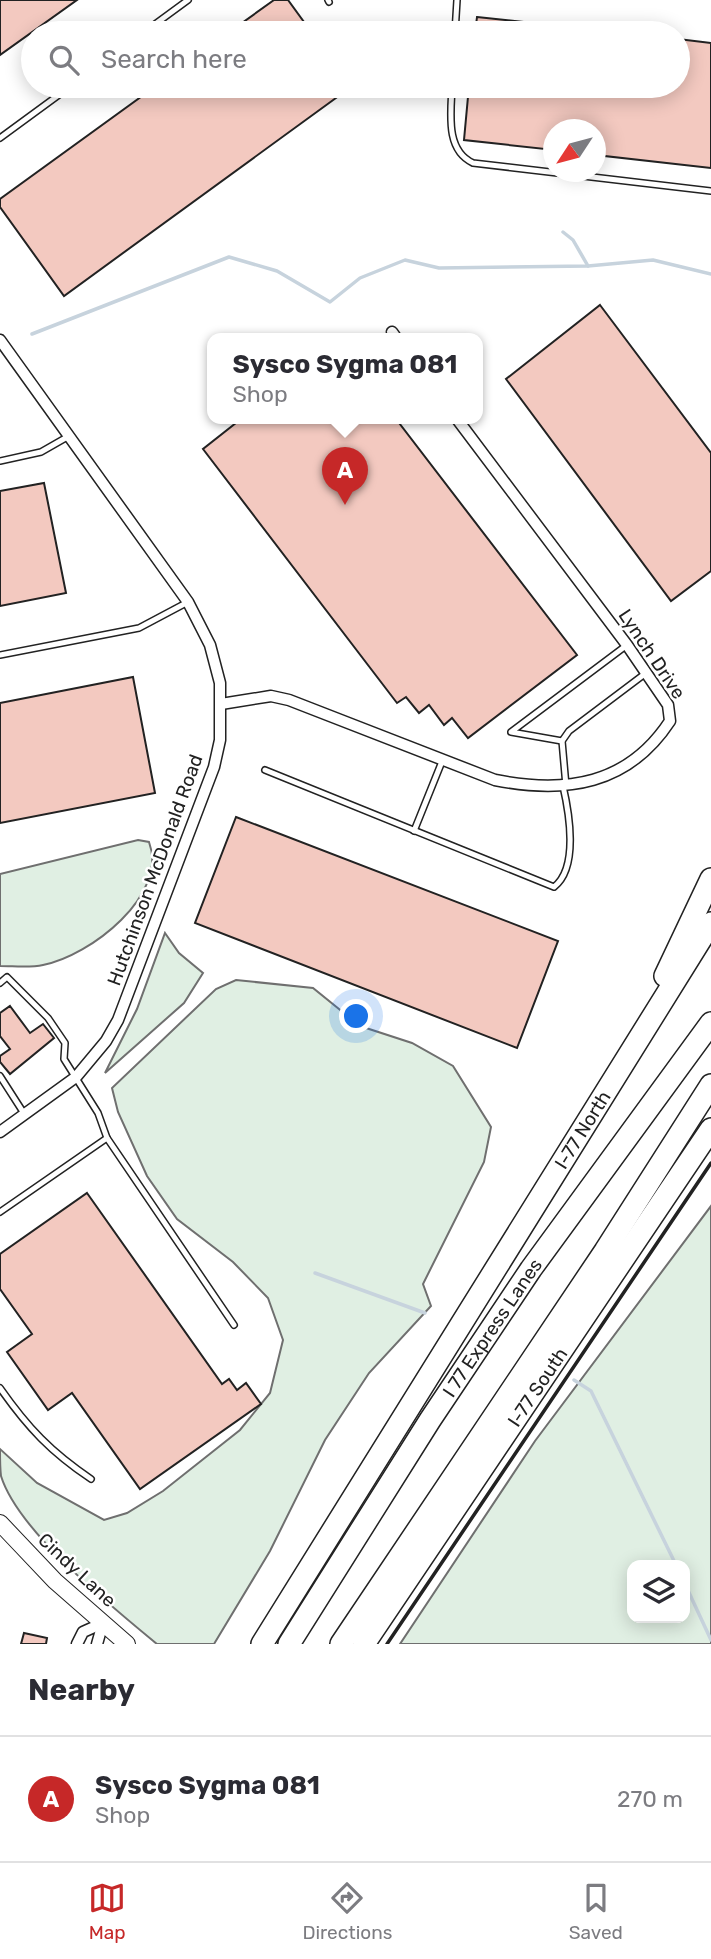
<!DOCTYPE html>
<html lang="en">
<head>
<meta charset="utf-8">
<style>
	body { margin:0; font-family:Rubik,sans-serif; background:#f7f7f7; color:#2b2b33 }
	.controls { position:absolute; right:21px; bottom:21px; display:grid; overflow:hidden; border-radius:14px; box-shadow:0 4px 18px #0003 }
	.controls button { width:63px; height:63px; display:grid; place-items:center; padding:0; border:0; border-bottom:2px solid #e1e1e2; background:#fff; color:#2b2b33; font:35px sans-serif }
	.compass { position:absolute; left:543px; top:119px; width:63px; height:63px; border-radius:50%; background:#fff; box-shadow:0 4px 18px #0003; rotate:234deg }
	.you { position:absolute; left:357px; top:1017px; width:24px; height:24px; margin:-18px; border:5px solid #fff; border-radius:50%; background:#1a73e8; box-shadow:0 0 0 10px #1a73e833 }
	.badge { display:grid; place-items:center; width:46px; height:46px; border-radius:50%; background:#c62828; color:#fff; font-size:23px; font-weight:700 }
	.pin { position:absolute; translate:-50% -58px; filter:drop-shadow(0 2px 4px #0008) }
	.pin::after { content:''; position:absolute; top:37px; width:24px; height:21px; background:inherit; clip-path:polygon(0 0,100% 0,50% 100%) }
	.popup { position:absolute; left:207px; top:333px; width:276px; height:91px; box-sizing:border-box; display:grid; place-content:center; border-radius:14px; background:#fff; filter:drop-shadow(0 2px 5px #0005); font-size:23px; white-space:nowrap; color:#7c7c81 }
	.popup b { font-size:26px; color:#2b2b33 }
	.popup::after { content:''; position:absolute; left:50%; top:100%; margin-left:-14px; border:14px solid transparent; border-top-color:#fff }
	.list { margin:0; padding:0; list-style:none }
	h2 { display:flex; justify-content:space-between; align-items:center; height:91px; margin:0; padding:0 28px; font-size:30px }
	h2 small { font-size:23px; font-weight:400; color:#7c7c81 }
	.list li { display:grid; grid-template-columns:46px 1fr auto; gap:21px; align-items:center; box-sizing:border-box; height:126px; padding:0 28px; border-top:2px solid #e1e1e2 }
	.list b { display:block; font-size:26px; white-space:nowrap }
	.list p { margin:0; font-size:23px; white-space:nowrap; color:#7c7c81 }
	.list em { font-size:23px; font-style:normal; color:#7c7c81 }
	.icon { flex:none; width:38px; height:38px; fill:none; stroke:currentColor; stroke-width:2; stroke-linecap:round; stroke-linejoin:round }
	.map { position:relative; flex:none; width:711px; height:1644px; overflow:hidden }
	.search { position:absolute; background:#fff; box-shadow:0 4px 18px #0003; left:21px; right:21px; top:21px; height:77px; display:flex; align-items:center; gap:18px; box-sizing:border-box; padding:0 24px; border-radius:38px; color:#7c7c81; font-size:26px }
	.sheet { height:217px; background:#fff }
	nav { display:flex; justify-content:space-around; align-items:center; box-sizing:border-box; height:98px; border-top:2px solid #e1e1e2; background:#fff; font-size:19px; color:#7c7c81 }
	nav a { display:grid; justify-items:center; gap:4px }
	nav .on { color:#c62828 }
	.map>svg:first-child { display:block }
	.green { fill:#e0efe3; stroke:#6f6f6f; stroke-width:2; fill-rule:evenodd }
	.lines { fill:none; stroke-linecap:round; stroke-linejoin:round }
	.stream { stroke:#c7d3dd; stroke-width:3.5 }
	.building { fill:#f3c9c0; stroke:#222; stroke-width:2 }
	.lane-casing { stroke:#222; stroke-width:8 }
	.street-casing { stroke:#222; stroke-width:13 }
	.secondary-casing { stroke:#222; stroke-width:18 }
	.highway-casing { stroke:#222; stroke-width:24 }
	.lane { stroke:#fff; stroke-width:5 }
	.street { stroke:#fff; stroke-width:10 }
	.secondary { stroke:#fff; stroke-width:16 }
	.highway { stroke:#fff; stroke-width:21 }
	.wall { stroke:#222; stroke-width:3.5 }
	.labels { text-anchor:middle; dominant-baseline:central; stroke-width:5; stroke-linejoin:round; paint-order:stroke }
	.street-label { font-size:19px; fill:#222; stroke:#fff }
</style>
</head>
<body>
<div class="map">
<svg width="711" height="1644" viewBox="0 0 711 1644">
	<rect width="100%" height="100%" fill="#fff"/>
	<g class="green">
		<path d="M138 840 149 842C169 895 90 956 43 965 30 968 14 966 0 966V874Z"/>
		<polygon points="165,933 179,953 203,973 184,1003 105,1073 137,1009"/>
		<path d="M236 980 313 988 360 1026 412 1043 453 1066 491 1127 484 1162 423 1284 431 1306 369 1373 325 1440 270 1551 214 1644H157C112 1607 18 1531 1 1476 0 1468 0 1457 0 1449L37 1483 104 1520 127 1513 163 1491 240 1430 270 1393 283 1340 268 1298 233 1262 177 1219 147 1176 118 1112 112 1088 216 989Z"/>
		<path d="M711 1206V1644H400L535 1441ZM632 1565H685V1618H632Z"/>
	</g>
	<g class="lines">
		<g class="stream">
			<polyline points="563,232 573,240 588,266"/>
			<polyline points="32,334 229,257 277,271 330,302 360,278 405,260 439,268 588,266 653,260 711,274"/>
			<polyline points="315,1273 425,1313"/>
			<polyline points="574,1380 591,1391 676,1565"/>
			<polyline points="685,1584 711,1640"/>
		</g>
	</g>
	<g class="building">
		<polygon points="0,0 77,0 0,55"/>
		<polygon points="274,0 288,0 312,33 228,33"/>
		<polygon points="477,17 624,33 475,33"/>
		<polygon points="678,39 711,43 711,168 596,155 596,130 554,130 554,150 464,140 469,86 678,86"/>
		<polygon points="156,86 351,87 64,296 0,207 0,199"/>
		<polygon points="600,305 711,453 711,571 671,601 506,379"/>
		<polygon points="241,419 396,419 577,655 468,738 452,718 444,725 429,705 419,713 406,697 397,703 203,449"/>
		<polygon points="44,483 66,593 0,606 0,491"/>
		<polygon points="133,677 155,793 0,823 0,703"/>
		<polygon points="236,817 558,941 517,1048 195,923"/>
		<polygon points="10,1006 30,1033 43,1024 54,1038 10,1074 0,1062 0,1056 10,1049 0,1036 0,1013"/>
		<polygon points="87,1193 222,1384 229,1379 237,1390 246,1383 261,1404 140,1489 72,1393 48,1410 7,1352 32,1334 0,1289 0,1254"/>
		<polygon points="24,1633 47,1638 46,1644 21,1644"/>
	</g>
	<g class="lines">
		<defs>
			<g id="lane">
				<polyline points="328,0 329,2"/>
				<polyline points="143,33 188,0"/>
				<polyline points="455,33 457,0"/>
				<path d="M452 86C451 113 445 150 473 163L711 191"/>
				<polyline points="0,138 71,86"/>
				<polyline points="0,461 41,452 69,436"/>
				<polyline points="0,655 139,628 188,602"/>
				<polyline points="562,741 511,732 627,645"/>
				<path d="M265 770 554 887C579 868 569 812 563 786"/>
				<polyline points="566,786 562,741 569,731 646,673"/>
				<polyline points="414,831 443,759"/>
				<polyline points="0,983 7,977 48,1018 65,1043 64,1059 98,1113 107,1138 0,1212"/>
				<polyline points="0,1076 25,1115"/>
				<polyline points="107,1138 234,1325"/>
				<path d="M0 1388C28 1428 51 1452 91 1479"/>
			</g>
			<g id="street">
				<polyline points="392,332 397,339"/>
				<polyline points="0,340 188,602 210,645 220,683 220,740 214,767 118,1020 106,1041 76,1077 0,1132"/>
				<path d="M221 704 271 696 289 700 495 780C566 794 628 785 670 721L668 705 627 645 457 419"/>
				<polyline points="77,1644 83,1632 103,1623"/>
				<polyline points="97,1644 103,1623"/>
			</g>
			<polyline id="secondary" points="0,1523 55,1581 127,1644"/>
			<g id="highway">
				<polyline points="665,976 711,879"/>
				<path id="s1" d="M262 1644 711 923"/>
				<path id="s2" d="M289 1644 430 1420 531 1269 711 1023"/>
				<polyline points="341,1644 605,1251 711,1085"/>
				<path id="s3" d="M364 1644 711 1129"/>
			</g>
		</defs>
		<use href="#lane" class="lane-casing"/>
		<use href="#street" class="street-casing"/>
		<use href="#secondary" class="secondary-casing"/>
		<use href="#highway" class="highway-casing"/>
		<use href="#lane" class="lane"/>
		<use href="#street" class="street"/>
		<use href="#secondary" class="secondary"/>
		<use href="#highway" class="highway"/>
		<polyline class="wall" points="387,1644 711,1163"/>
	</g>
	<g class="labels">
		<g class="street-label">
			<text transform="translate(652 654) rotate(56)">Lynch Drive</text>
			<text transform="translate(155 870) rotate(-70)">Hutchinson McDonald Road</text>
			<text stroke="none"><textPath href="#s1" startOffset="606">I-77 North</textPath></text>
			<text stroke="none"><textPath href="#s2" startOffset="376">I 77 Express Lanes</textPath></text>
			<text stroke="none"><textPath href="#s3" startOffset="310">I-77 South</textPath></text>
			<text transform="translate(77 1570) rotate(43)">Cindy Lane</text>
		</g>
	</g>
</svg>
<div class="controls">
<button><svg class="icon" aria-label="layers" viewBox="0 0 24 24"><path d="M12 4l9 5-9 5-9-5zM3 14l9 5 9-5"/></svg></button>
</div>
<svg class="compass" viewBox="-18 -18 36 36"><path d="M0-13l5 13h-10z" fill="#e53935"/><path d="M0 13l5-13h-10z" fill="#7c7c81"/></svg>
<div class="you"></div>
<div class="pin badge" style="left:345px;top:505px">A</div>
<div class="popup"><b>Sysco Sygma 081</b>Shop</div>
<div class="search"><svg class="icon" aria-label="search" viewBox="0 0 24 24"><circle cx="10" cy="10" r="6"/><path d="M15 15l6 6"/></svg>Search here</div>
</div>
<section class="sheet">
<h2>Nearby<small></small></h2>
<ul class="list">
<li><span class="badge">A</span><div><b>Sysco Sygma 081</b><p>Shop</p></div><em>270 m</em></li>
</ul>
</section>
<nav>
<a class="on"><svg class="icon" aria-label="map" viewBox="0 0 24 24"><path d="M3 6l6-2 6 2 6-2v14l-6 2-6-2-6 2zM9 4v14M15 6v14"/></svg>Map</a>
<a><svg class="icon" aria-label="directions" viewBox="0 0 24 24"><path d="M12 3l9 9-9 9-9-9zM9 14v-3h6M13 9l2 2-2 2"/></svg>Directions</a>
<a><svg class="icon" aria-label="saved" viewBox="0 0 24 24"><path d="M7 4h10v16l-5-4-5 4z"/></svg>Saved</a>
</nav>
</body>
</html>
